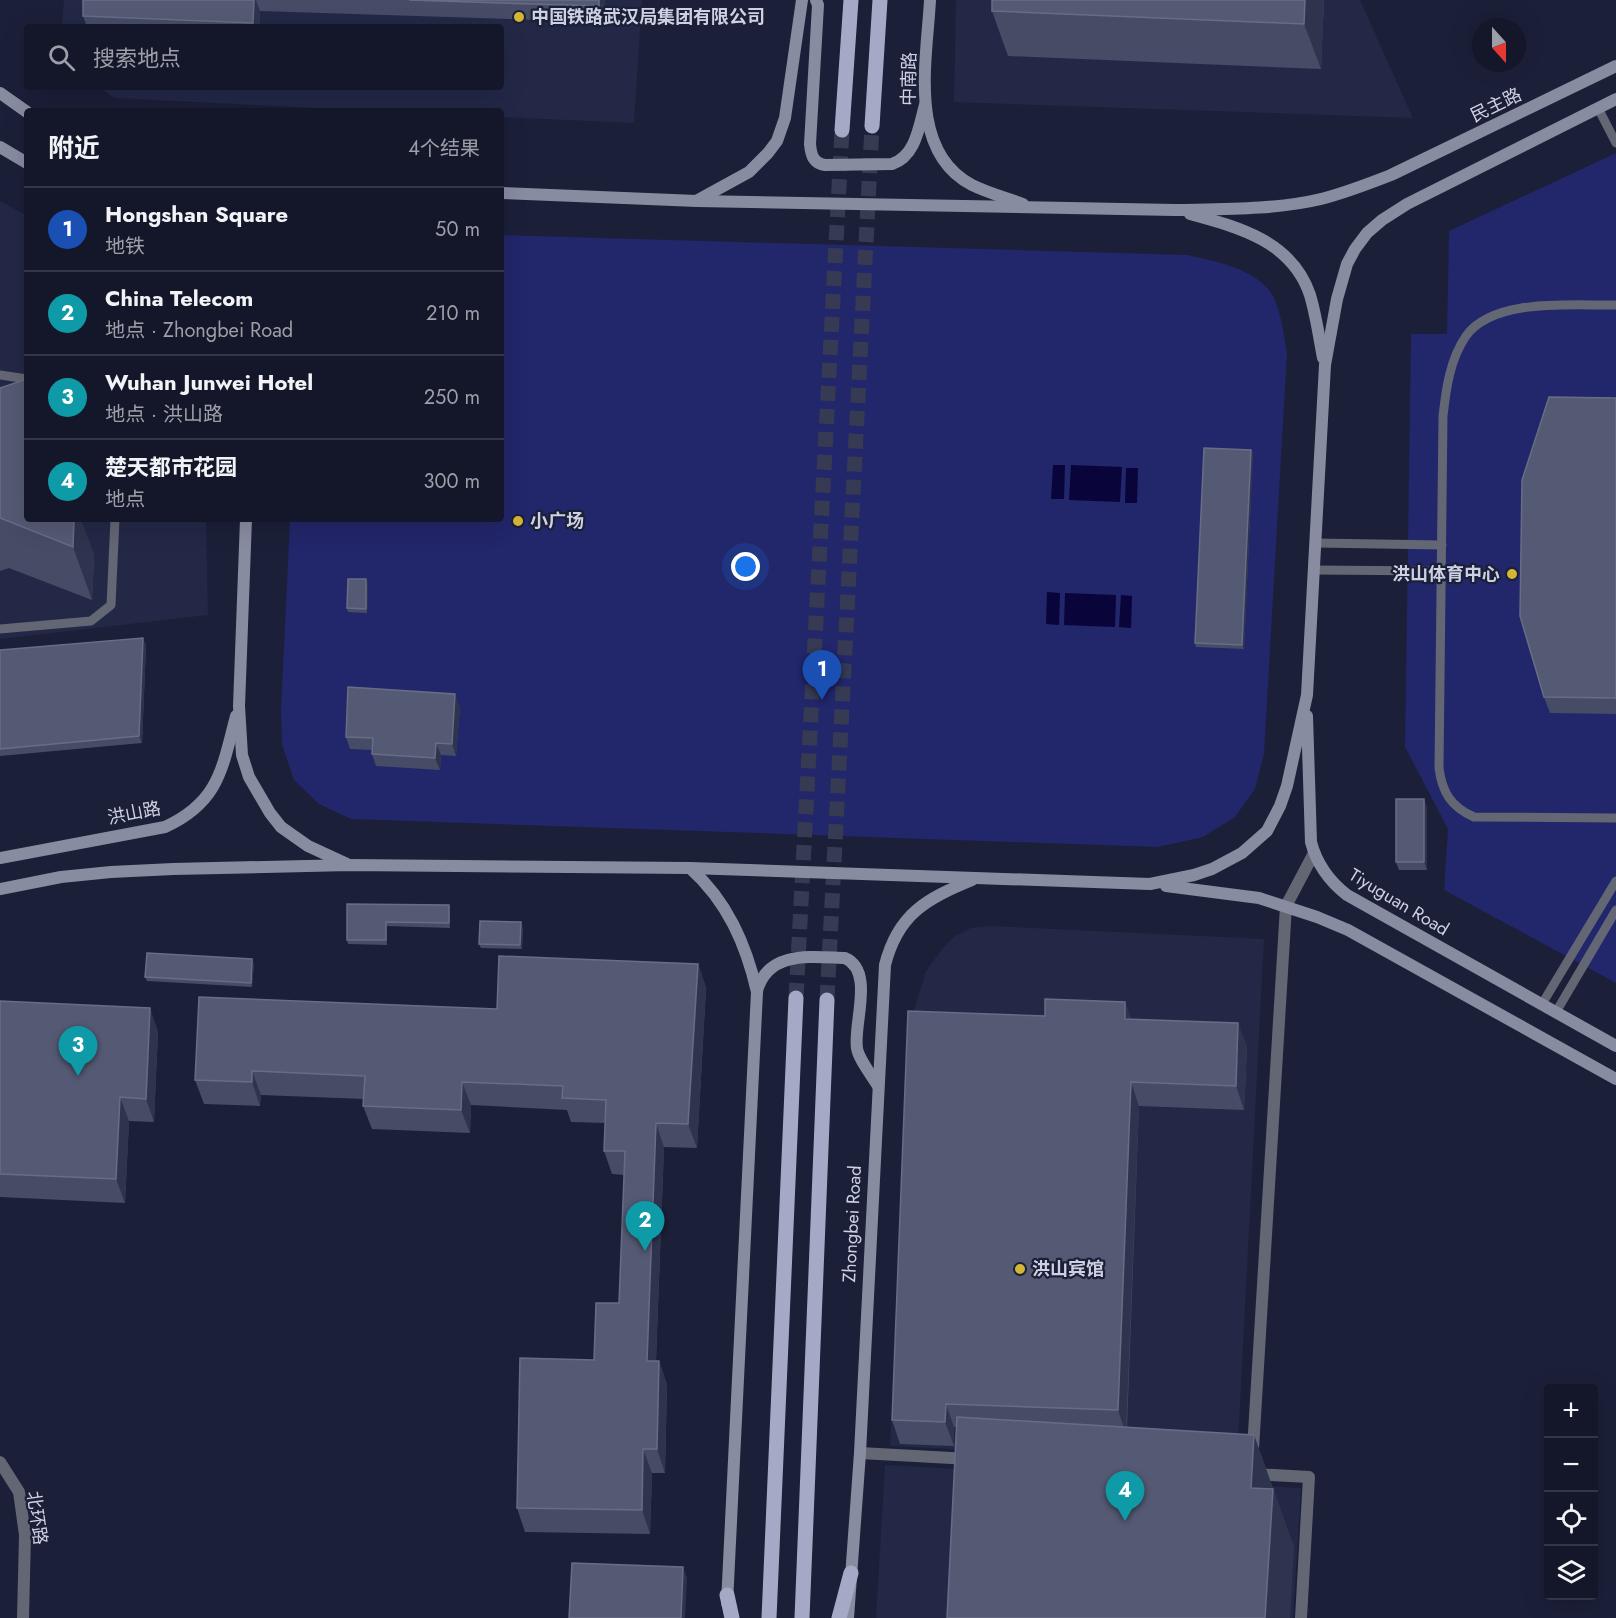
<!DOCTYPE html>
<html lang="zh">
<head>
<meta charset="utf-8">
<style>
	body { margin:0; font-family:Jost,"Noto Sans SC",sans-serif; background:#1d2032; color:#f1f3f6 }
	.controls { position:absolute; right:18px; bottom:18px; display:grid; overflow:hidden; border-radius:6px; box-shadow:0 6px 24px #0002 }
	.controls button { width:54px; height:54px; display:grid; place-items:center; padding:0; border:0; border-bottom:2px solid #333647; background:#14172a; color:#f1f3f6; font:30px sans-serif }
	.compass { position:absolute; left:1472px; top:18px; width:54px; height:54px; border-radius:50%; background:#14172a; box-shadow:0 6px 24px #0002; rotate:159deg }
	.you { position:absolute; left:746px; top:567px; width:21px; height:21px; margin:-15px; border:4px solid #fff; border-radius:50%; background:#1a73e8; box-shadow:0 0 0 9px #1a73e833 }
	.badge { display:grid; place-items:center; width:39px; height:39px; border-radius:50%; background:#d4b635; color:#fff; font-size:20px; font-weight:700 }
	.pin { position:absolute; translate:-50% -50px; filter:drop-shadow(0 2px 3px #0008) }
	.pin::after { content:''; position:absolute; top:32px; width:21px; height:18px; background:inherit; clip-path:polygon(0 0,100% 0,50% 100%) }
	.list { margin:0; padding:0; list-style:none }
	h2 { display:flex; justify-content:space-between; align-items:center; height:78px; margin:0; padding:0 24px; font-size:26px }
	h2 small { font-size:20px; font-weight:400; color:#9d9fa8 }
	.list li { display:grid; grid-template-columns:39px 1fr auto; gap:18px; align-items:center; box-sizing:border-box; height:84px; padding:0 24px; border-top:2px solid #333647 }
	.list b { display:block; font-size:22px; white-space:nowrap }
	.list p { margin:0; font-size:20px; white-space:nowrap; color:#9d9fa8 }
	.list em { font-size:20px; font-style:normal; color:#9d9fa8 }
	.icon { flex:none; width:33px; height:33px; fill:none; stroke:currentColor; stroke-width:2; stroke-linecap:round; stroke-linejoin:round }
	.map { position:relative; flex:none; width:1616px; height:1618px; overflow:hidden }
	.search { position:absolute; background:#14172a; box-shadow:0 6px 24px #0002; left:24px; top:24px; width:480px; height:66px; display:flex; align-items:center; gap:15px; box-sizing:border-box; padding:0 21px; border-radius:6px; color:#9d9fa8; font-size:22px }
	.panel { position:absolute; background:#14172a; box-shadow:0 6px 24px #0002; left:24px; top:108px; width:480px; height:414px; border-radius:6px }
	.map>svg:first-child { display:block }
	.built { fill:#232847 }
	.green { fill:#22266a }
	.water { fill:#09043a }
	.lines { fill:none; stroke-linecap:round; stroke-linejoin:round }
	.primary-tunnel { stroke:#363a52; stroke-width:15; stroke-dasharray:15 8; stroke-linecap:butt }
	.lane { stroke:#636673; stroke-width:9 }
	.street { stroke:#636673; stroke-width:12 }
	.secondary { stroke:#888ca1; stroke-width:12 }
	.primary { stroke:#a4aac6; stroke-width:15 }
	.wall { fill:#464c66 }
	.shaded-wall { fill:#2f344e }
	.building { fill:#555a74; stroke:#686d85; stroke-width:1.5 }
	.poi-dot { fill:#d4b635; stroke:#1b1f38; stroke-width:2 }
	.labels { text-anchor:middle; dominant-baseline:central; stroke-width:4.5; stroke-linejoin:round; paint-order:stroke }
	.poi-label { font-size:18px; font-weight:bold; fill:#cdd1e2; stroke:#1b1f38; text-anchor:start }
	.street-label { font-size:18px; fill:#cdd1e2; stroke:#1b1f38 }
</style>
</head>
<body>
<div class="map">
<svg width="1616" height="1618" viewBox="0 0 1616 1618">
	<rect width="100%" height="100%" fill="#1b1f38"/>
	<g class="built">
		<polygon points="64,0 642,0 634,123 501,117 501,111 378,111 114,98 100,87 501,87 501,27 62,27"/>
		<polygon points="956,0 1360,0 1413,118 954,102"/>
		<polygon points="0,201 27,216 27,519 206,519 208,615 0,639"/>
		<polygon points="991,926 1264,939 1237,1463 890,1446 912,1017 926,971 943,948 955,936 971,928"/>
		<polygon points="885,1465 1301,1488 1293,1618 876,1618"/>
	</g>
	<g class="green">
		<polygon points="1616,153 1616,983 1444,890 1448,829 1405,747 1411,334 1447,334 1449,231"/>
		<path d="M501 235 1188 255C1214 261 1251 268 1269 290 1280 303 1284 335 1287 353L1264 754 1255 789 1235 817 1203 837 1158 847 351 819 319 804 294 780 282 745 281 709 290 519H501Z"/>
	</g>
	<g class="water">
		<polygon points="1053,465 1065,465 1064,499 1051,499"/>
		<polygon points="1071,465 1122,467 1120,502 1069,500"/>
		<polygon points="1126,468 1138,468 1137,503 1125,503"/>
		<polygon points="1047,592 1060,593 1059,625 1046,624"/>
		<polygon points="1065,593 1116,595 1115,627 1064,625"/>
		<polygon points="1121,595 1132,596 1131,628 1119,627"/>
	</g>
	<g class="lines">
		<g class="primary-tunnel">
			<polyline points="796,998 842,130"/>
			<polyline points="827,1000 872,126"/>
		</g>
		<g class="lane">
			<polyline points="1598,108 1616,143"/>
			<path d="M1616 305C1574 306 1494 297 1466 336 1450 359 1446 389 1443 416L1439 768C1442 792 1451 807 1474 817L1616 818"/>
			<polyline points="0,375 27,379"/>
			<polyline points="1315,543 1442,545"/>
			<polyline points="1314,570 1441,571"/>
			<polyline points="0,629 91,621 111,605 115,519"/>
			<polyline points="1542,1004 1616,881"/>
			<polyline points="1556,1012 1616,910"/>
		</g>
		<g class="street">
			<polyline points="1253,1449 1286,906 1314,853"/>
			<polyline points="860,1453 970,1459"/>
			<polyline points="0,1462 19,1492 25,1535 23,1618"/>
			<polyline points="1254,1474 1309,1477 1301,1618"/>
		</g>
		<g class="secondary">
			<path d="M816 0 818 5 810 144C811 155 813 163 825 165L892 164C916 156 919 126 925 105"/>
			<path d="M930 0C927 59 907 151 972 185 988 193 1007 198 1023 204"/>
			<polyline points="0,93 27,112"/>
			<polyline points="0,147 27,163"/>
			<path d="M501 193 697 201 1175 210C1222 209 1275 210 1321 199 1345 193 1368 184 1391 175L1616 66"/>
			<polyline points="698,200 749,172 768,153 777,141 785,118 802,0"/>
			<path d="M1190 214C1238 227 1292 241 1310 295 1316 315 1319 337 1323 358"/>
			<polyline points="246,519 239,706 242,755 249,777 270,813 281,827 308,846 347,864"/>
			<path d="M1307 716 1311 842C1317 865 1329 881 1347 895L1616 1046"/>
			<path d="M0 858 165 827C219 802 222 769 236 716"/>
			<path d="M690 868C727 901 746 944 757 992L727 1603"/>
			<polyline points="1166,886 1259,898 1317,917 1348,930 1616,1079"/>
			<polyline points="0,889 61,877 111,872 173,869 350,865 690,868 1150,884 1194,875 1212,869 1242,853 1267,831 1280,806 1287,786 1307,695 1325,365 1337,299 1347,264 1355,249 1367,233 1382,220 1407,204 1616,99"/>
			<path d="M757 991C768 950 812 957 845 958 875 971 853 1024 857 1048 858 1058 872 1076 878 1086"/>
			<path d="M848 1618 860 1453 885 965C898 914 926 899 972 880"/>
		</g>
		<g class="primary">
			<polyline points="872,126 880,0"/>
			<polyline points="842,130 851,0"/>
			<polyline points="727,1595 732,1618"/>
			<polyline points="769,1618 796,998"/>
			<polyline points="802,1618 827,1000"/>
			<polyline points="839,1618 851,1573"/>
		</g>
	</g>
	<g class="wall">
		<polygon points="83,0 605,0 605,22 260,11 259,27 87,27 83,16"/>
		<polygon points="1324,0 1321,69 1008,56 992,11"/>
		<polygon points="0,388 27,519 94,554 92,600 9,568 0,571"/>
		<polygon points="1616,398 1616,714 1550,713 1544,697"/>
		<polygon points="1251,450 1253,454 1244,649 1196,647 1195,643"/>
		<polygon points="368,583 367,613 348,612 347,608"/>
		<polygon points="146,645 142,743 0,756 0,650"/>
		<polygon points="460,706 456,756 441,755 440,770 376,766 372,754 372,750 350,749 346,737"/>
		<polygon points="1424,799 1427,808 1427,870 1399,870 1396,862"/>
		<polygon points="347,904 450,909 450,928 387,926 387,945 348,944 347,940"/>
		<polygon points="523,927 522,949 481,948 479,944"/>
		<polygon points="254,963 252,987 147,981 145,977"/>
		<polygon points="698,964 706,988 697,1148 664,1147 656,1361 659,1361 667,1385 665,1473 652,1473 650,1534 525,1532 517,1508 594,1360 619,1303 624,1175 612,1174 604,1151 605,1123 571,1122 567,1110 471,1105 470,1133 372,1129 363,1106 364,1099 261,1095 260,1106 204,1104 195,1080 497,1009"/>
		<polygon points="0,1001 158,1031 154,1122 129,1121 125,1203 0,1197"/>
		<polygon points="1125,1002 1131,1019 1247,1046 1244,1110 1139,1106 1127,1427 1254,1435 1294,1548 957,1427 954,1427 954,1446 900,1444 892,1420 1045,1016"/>
	</g>
	<g class="shaded-wall">
		<polygon points="254,0 256,0 260,11 259,27 254,27 253,23"/>
		<polygon points="599,0 605,0 605,22 599,6"/>
		<polygon points="1305,0 1324,0 1321,69 1304,24"/>
		<polygon points="1251,450 1253,454 1244,649 1242,645"/>
		<polygon points="74,519 81,519 94,554 92,600 73,547"/>
		<polygon points="366,579 368,583 367,613 366,609"/>
		<polygon points="143,638 146,645 142,743 139,736"/>
		<polygon points="455,694 460,706 456,756 452,744"/>
		<polygon points="436,743 441,755 440,770 435,758"/>
		<polygon points="1424,799 1427,808 1427,870 1424,862"/>
		<polygon points="449,905 450,909 450,928 449,923"/>
		<polygon points="386,922 387,926 387,945 386,940"/>
		<polygon points="521,922 523,927 522,949 520,945"/>
		<polygon points="252,959 254,963 252,987 251,983"/>
		<polygon points="698,964 706,988 697,1148 688,1124"/>
		<polygon points="1125,1002 1134,1025 1125,1019"/>
		<polygon points="150,1008 158,1031 154,1122 146,1099"/>
		<polygon points="1238,1023 1247,1046 1244,1110 1236,1086"/>
		<polygon points="252,1071 261,1095 260,1106 252,1082"/>
		<polygon points="462,1082 471,1105 470,1133 461,1110"/>
		<polygon points="1131,1082 1139,1106 1126,1434 1118,1410"/>
		<polygon points="120,1097 129,1121 125,1203 116,1179"/>
		<polygon points="656,1123 664,1147 655,1384 647,1361"/>
		<polygon points="659,1361 667,1385 665,1473 657,1449"/>
		<polygon points="946,1404 954,1427 954,1446 945,1422"/>
		<polygon points="1254,1435 1294,1548 1290,1618 1265,1618 1251,1488"/>
		<polygon points="643,1449 652,1473 650,1534 642,1510"/>
		<polygon points="683,1567 687,1578 685,1618 681,1618"/>
	</g>
	<g class="building">
		<polygon points="83,0 254,0 253,23 83,16"/>
		<polygon points="409,0 599,0 599,6"/>
		<polygon points="992,0 1305,0 1304,24 992,11"/>
		<polygon points="27,379 27,519 74,519 73,547 0,518 0,388"/>
		<polygon points="1549,397 1616,398 1616,698 1544,697 1520,616 1522,480"/>
		<polygon points="1204,448 1251,450 1242,645 1195,643"/>
		<polygon points="348,579 366,579 366,609 347,608"/>
		<polygon points="143,638 139,736 0,749 0,650"/>
		<polygon points="348,687 455,694 452,744 436,743 435,758 372,754 373,738 346,737"/>
		<rect x="1396" y="799" width="28" height="63"/>
		<polygon points="347,904 449,905 449,923 386,922 386,940 347,940"/>
		<polygon points="480,921 521,922 520,945 479,944"/>
		<polygon points="147,953 252,959 251,983 145,977"/>
		<polygon points="499,956 698,964 688,1124 656,1123 647,1361 659,1361 657,1449 643,1449 642,1510 517,1508 520,1358 594,1360 596,1303 619,1303 625,1151 604,1151 606,1100 562,1098 563,1086 462,1082 461,1110 363,1106 365,1076 252,1071 252,1082 195,1080 199,997 497,1009"/>
		<polygon points="1045,999 1125,1002 1125,1019 1238,1023 1236,1086 1131,1082 1118,1410 946,1404 945,1422 892,1420 908,1011 1045,1016"/>
		<polygon points="0,1001 150,1008 146,1099 120,1097 116,1179 0,1174"/>
		<polygon points="957,1417 1254,1435 1251,1488 1273,1489 1265,1618 947,1618"/>
		<polygon points="572,1563 683,1567 681,1618 569,1618"/>
	</g>
	<g class="poi-dot">
		<circle cx="519" cy="17" r="6"/>
		<circle cx="518" cy="521" r="6"/>
		<circle cx="1512" cy="574" r="6"/>
		<circle cx="1020" cy="1269" r="6"/>
	</g>
	<g class="labels">
		<g class="poi-label">
			<text x="531" y="17">中国铁路武汉局集团有限公司</text>
			<text x="530" y="521">小广场</text>
			<text x="1500" y="574" text-anchor="end">洪山体育中心</text>
			<text x="1032" y="1269">洪山宾馆</text>
		</g>
		<g class="street-label">
			<text transform="translate(909 79) rotate(-89)">中南路</text>
			<text transform="translate(1496 105) rotate(-26)">民主路</text>
			<text transform="translate(134 813) rotate(-11)">洪山路</text>
			<text transform="translate(1399 902) rotate(31)">Tiyuguan Road</text>
			<text transform="translate(852 1224) rotate(-87)">Zhongbei Road</text>
			<text transform="translate(37 1518) rotate(82)">北环路</text>
		</g>
	</g>
</svg>
<div class="controls">
<button>+</button>
<button>−</button>
<button><svg class="icon" aria-label="locate" viewBox="0 0 24 24"><circle cx="12" cy="12" r="6"/><path d="M12 2v4M12 18v4M2 12h4M18 12h4"/></svg></button>
<button><svg class="icon" aria-label="layers" viewBox="0 0 24 24"><path d="M12 4l9 5-9 5-9-5zM3 14l9 5 9-5"/></svg></button>
</div>
<svg class="compass" viewBox="-18 -18 36 36"><path d="M0-13l5 13h-10z" fill="#e53935"/><path d="M0 13l5-13h-10z" fill="#9d9fa8"/></svg>
<div class="you"></div>
<div class="pin badge" style="left:822px;top:700px;background:#1a4fb4">1</div>
<div class="pin badge" style="left:645px;top:1251px;background:#0f9aa8">2</div>
<div class="pin badge" style="left:78px;top:1076px;background:#0f9aa8">3</div>
<div class="pin badge" style="left:1125px;top:1521px;background:#0f9aa8">4</div>
<div class="search"><svg class="icon" aria-label="search" viewBox="0 0 24 24"><circle cx="10" cy="10" r="6"/><path d="M15 15l6 6"/></svg>搜索地点</div>
<section class="panel">
<h2>附近<small>4个结果</small></h2>
<ul class="list">
<li><span class="badge" style="background:#1a4fb4">1</span><div><b>Hongshan Square</b><p>地铁</p></div><em>50 m</em></li>
<li><span class="badge" style="background:#0f9aa8">2</span><div><b>China Telecom</b><p>地点 · Zhongbei Road</p></div><em>210 m</em></li>
<li><span class="badge" style="background:#0f9aa8">3</span><div><b>Wuhan Junwei Hotel</b><p>地点 · 洪山路</p></div><em>250 m</em></li>
<li><span class="badge" style="background:#0f9aa8">4</span><div><b>楚天都市花园</b><p>地点</p></div><em>300 m</em></li>
</ul>
</section>
</div>
</body>
</html>
